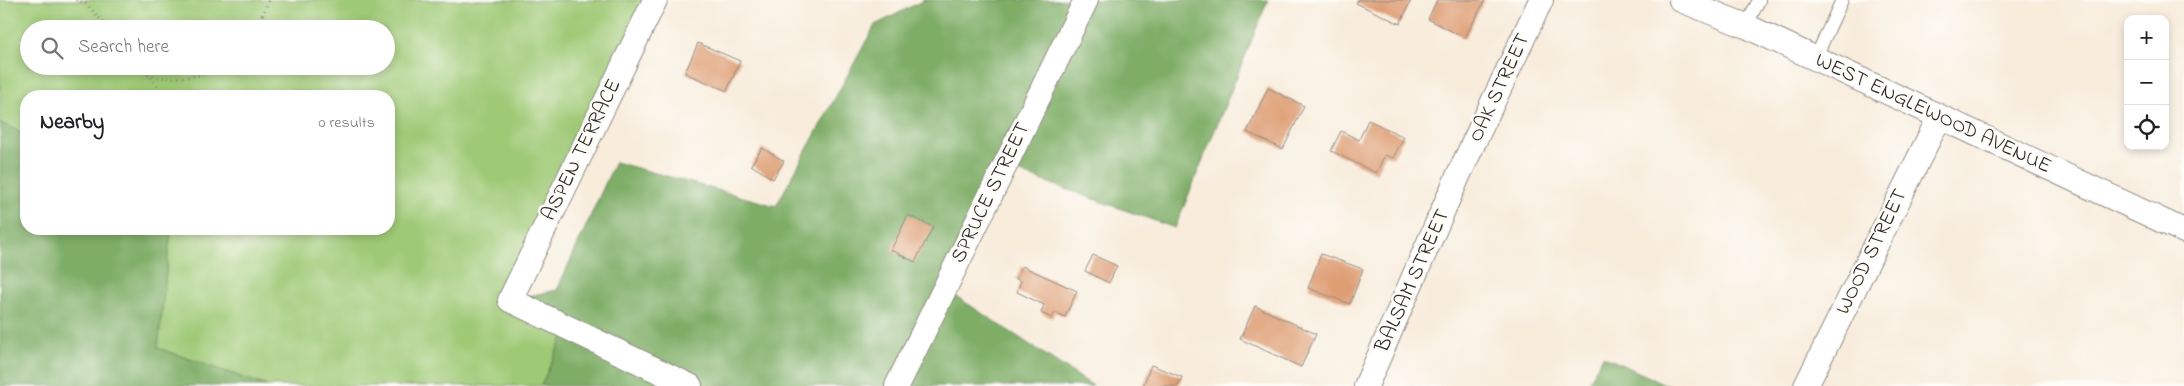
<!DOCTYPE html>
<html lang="en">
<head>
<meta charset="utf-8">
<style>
	body { margin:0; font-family:"Indie Flower",sans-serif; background:#f6f6f6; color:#202124 }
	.controls { position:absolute; right:15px; top:15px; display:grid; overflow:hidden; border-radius:10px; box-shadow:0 2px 8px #0003 }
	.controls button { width:45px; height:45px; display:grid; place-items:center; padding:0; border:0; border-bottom:1px solid #e0e0e0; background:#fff; color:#202124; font:25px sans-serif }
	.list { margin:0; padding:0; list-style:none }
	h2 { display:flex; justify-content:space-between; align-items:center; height:65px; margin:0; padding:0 20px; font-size:21px }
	h2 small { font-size:16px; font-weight:400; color:#757577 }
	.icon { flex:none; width:28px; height:28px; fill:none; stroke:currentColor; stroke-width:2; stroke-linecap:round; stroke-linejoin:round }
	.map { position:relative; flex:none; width:2184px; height:386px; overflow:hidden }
	.search { position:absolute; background:#fff; box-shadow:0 2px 8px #0003; left:20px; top:20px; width:375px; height:55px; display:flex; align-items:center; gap:12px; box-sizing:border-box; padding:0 18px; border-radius:28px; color:#757577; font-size:19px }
	.panel { position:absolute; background:#fff; box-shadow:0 2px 8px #0003; left:20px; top:90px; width:375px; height:145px; border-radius:20px }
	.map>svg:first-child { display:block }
	.green { fill:#9ec975; stroke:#647a50; fill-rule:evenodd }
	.forest { fill:#7ead66; stroke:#546c48 }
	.building { fill:#de9d73 }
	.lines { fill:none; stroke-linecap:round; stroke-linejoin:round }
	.service-casing { stroke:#928c83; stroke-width:14 }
	.minor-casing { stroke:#928c83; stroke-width:26 }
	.path { stroke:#928c83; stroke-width:3; stroke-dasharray:1 4; stroke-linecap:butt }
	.service { stroke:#fff; stroke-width:12 }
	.minor { stroke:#fff; stroke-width:24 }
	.labels { text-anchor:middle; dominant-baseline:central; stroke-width:5; stroke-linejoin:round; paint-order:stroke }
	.street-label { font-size:21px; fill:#2b2b2b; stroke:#fdfcf7 }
</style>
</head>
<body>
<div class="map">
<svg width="2184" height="386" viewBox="0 0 2184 386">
	<rect width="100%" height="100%" fill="#fdfcf7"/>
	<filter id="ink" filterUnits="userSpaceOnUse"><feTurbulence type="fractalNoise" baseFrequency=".02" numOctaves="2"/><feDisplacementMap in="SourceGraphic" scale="10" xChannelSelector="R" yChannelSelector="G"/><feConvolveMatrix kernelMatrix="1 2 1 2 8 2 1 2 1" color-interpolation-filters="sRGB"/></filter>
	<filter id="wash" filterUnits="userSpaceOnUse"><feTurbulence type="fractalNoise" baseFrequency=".0096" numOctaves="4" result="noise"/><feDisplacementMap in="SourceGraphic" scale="20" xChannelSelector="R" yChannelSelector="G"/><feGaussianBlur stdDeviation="1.12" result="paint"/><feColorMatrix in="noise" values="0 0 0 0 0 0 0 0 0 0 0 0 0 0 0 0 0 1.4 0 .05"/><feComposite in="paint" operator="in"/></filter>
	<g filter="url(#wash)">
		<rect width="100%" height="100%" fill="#f8ecdb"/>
		<path class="green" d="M0 0H655L510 300 567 328 541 386H267L157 348 171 229H389V96H26V134L0 123ZM29 29H386V66H29Z"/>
		<g class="forest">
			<polygon points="924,0 1268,0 1175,228 1004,167 945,289 1093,386 541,386 567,328 510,300 557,290 615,162 776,206 875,25"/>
			<polygon points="0,123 26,134 26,229 171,229 158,348 267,386 0,386"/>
			<polygon points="1603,356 1669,386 1587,386"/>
		</g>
		<g id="blocks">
			<g class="building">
				<polygon points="1358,0 1411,0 1400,24 1356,3"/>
				<polygon points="1437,0 1485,0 1465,38 1428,19"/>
				<polygon points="698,43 740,61 727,91 685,73"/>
				<polygon points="1268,88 1304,106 1283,149 1247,132"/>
				<polygon points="1368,120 1404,137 1393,158 1385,155 1376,173 1331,151 1341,131 1359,140"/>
				<polygon points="762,148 784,161 773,179 751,165"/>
				<polygon points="908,215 933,227 915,262 891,250"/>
				<polygon points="1321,254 1363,269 1350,304 1308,288"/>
				<polygon points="1093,255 1117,266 1109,283 1085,271"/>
				<polygon points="1022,266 1077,291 1065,317 1055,312 1052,318 1041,313 1044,305 1017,292 1021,281 1016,279"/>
				<polygon points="1255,306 1316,334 1301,367 1240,339"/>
				<polygon points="1151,365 1182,377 1178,386 1143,386"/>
			</g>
		</g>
	</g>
	<g filter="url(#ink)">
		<use href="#blocks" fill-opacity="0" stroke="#928c83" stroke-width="1"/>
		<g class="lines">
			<defs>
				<g id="service">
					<polyline points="1746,26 1759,0"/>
					<polyline points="1815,59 1842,0"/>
				</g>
				<g id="minor">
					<polyline points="655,0 510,300 690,386"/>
					<polyline points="1681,0 1746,26 2184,231"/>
					<polyline points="897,386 1086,0"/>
					<polyline points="1366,386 1458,176 1541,0"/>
					<polyline points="1806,386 1939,118"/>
				</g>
			</defs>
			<use href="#service" class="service-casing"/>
			<use href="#minor" class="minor-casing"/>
			<g class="path">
				<polyline points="76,0 85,3 110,29"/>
				<polyline points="256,29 269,0"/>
				<polyline points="141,66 166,96"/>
				<path d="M148 75C168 81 206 77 225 66"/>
			</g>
			<use href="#service" class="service"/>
			<use href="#minor" class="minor"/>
		</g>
	</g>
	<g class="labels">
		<g class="street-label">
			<text transform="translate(1500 88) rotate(-65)">OAK STREET</text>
			<text transform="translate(1933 114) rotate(25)">WEST ENGLEWOOD AVENUE</text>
			<text transform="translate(582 150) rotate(-64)">ASPEN TERRACE</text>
			<text transform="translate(991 193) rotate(-64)">SPRUCE STREET</text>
			<text transform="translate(1872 252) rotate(-64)">WOOD STREET</text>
			<text transform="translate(1413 281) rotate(-66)">BALSAM STREET</text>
		</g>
	</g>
</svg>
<div class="controls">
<button>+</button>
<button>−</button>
<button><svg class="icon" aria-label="locate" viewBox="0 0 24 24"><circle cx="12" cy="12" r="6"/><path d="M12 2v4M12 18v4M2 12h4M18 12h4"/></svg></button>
</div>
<div class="search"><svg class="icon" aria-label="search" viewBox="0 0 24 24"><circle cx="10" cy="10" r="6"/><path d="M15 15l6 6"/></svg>Search here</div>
<section class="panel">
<h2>Nearby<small>0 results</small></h2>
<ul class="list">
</ul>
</section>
</div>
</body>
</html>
